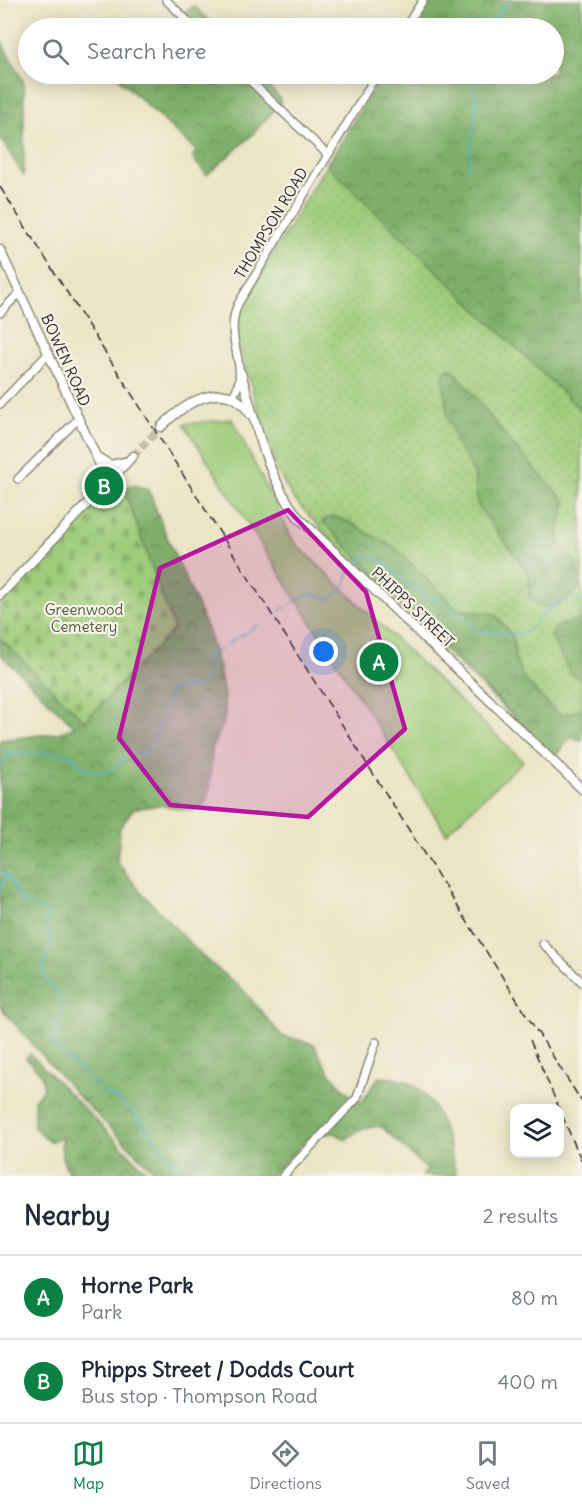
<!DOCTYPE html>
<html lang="en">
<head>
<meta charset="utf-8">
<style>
	body { margin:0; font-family:Delius,sans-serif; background:#f2f2f3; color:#1f2937 }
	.controls { position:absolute; right:18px; bottom:18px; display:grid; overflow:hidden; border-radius:12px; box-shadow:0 3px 15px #0003 }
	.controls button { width:54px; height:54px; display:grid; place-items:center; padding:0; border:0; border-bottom:2px solid #e0e1e3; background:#fff; color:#1f2937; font:30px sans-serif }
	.you { position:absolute; left:324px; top:652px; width:21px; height:21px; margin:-15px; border:4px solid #fff; border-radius:50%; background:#1a73e8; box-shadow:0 0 0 9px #1a73e833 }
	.badge { display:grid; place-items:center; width:39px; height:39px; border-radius:50%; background:#0b8043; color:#fff; font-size:20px; font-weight:700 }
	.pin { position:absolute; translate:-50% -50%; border:3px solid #fff; box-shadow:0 2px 6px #0006 }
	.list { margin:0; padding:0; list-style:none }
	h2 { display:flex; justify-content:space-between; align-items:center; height:78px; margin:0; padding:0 24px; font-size:26px }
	h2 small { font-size:20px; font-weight:400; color:#747a83 }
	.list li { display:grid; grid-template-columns:39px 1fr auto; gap:18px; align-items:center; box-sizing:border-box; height:84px; padding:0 24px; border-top:2px solid #e0e1e3 }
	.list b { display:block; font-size:22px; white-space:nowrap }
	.list p { margin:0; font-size:20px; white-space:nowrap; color:#747a83 }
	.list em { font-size:20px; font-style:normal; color:#747a83 }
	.icon { flex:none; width:33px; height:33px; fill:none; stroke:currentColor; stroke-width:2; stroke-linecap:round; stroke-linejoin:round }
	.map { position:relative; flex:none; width:582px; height:1176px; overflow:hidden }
	.search { position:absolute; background:#fff; box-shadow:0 3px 15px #0003; left:18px; right:18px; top:18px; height:66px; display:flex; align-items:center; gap:15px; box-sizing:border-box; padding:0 21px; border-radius:33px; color:#747a83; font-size:22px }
	.sheet { height:246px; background:#fff }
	nav { display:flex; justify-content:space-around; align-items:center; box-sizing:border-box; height:84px; border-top:2px solid #e0e1e3; background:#fff; font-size:16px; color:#747a83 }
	nav a { display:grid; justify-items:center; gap:3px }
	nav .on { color:#0b8043 }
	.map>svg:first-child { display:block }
	.grass { fill:url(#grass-dots); stroke:#657c52; stroke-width:1.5 }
	.forest { fill:url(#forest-crowns); stroke:#556e4a; stroke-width:1.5 }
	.cemetery { fill:url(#cemetery-stones); stroke:#657c52; stroke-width:1.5 }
	.green { fill:#9fcc7a; stroke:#657c52; stroke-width:1.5 }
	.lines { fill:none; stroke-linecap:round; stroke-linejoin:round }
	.stream { stroke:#49b1c8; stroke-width:1.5 }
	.major-tunnel { stroke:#c5bfa6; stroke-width:8; stroke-dasharray:8 4; stroke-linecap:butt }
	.minor-casing { stroke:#8b8878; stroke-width:10 }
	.major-casing { stroke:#8b8878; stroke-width:11 }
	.minor { stroke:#fff; stroke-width:7 }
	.major { stroke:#fff; stroke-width:8 }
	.rail { stroke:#2b2b2b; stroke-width:1.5; stroke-dasharray:9 4.5; stroke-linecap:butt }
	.marked { fill:#b5179e; fill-opacity:0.2; stroke:#b5179e; stroke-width:4.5; stroke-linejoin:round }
	.labels { text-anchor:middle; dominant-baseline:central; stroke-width:4.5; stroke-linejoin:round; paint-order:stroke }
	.street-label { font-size:15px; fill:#2b2b2b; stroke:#f7f3e8 }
	.park-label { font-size:15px; fill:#4e5b43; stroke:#f7f3e8 }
</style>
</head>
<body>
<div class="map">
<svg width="582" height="1176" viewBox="0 0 582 1176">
	<defs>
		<pattern id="grass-dots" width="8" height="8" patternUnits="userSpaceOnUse" patternTransform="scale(1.5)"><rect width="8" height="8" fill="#9fcc7a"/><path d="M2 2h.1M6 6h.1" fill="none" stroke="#89af6a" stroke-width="1.8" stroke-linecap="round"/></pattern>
		<pattern id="forest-crowns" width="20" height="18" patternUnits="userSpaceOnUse" patternTransform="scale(1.5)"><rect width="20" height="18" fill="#7fb06a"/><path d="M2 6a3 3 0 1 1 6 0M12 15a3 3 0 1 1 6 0" fill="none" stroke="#688f57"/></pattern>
		<pattern id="cemetery-stones" width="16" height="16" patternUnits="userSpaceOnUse" patternTransform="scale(1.5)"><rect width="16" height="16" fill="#9fcc7a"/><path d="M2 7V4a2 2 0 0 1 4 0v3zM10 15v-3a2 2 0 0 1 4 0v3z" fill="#89af6a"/></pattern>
	</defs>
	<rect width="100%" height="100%" fill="#f7f3e8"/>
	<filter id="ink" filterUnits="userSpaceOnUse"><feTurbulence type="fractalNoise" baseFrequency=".0167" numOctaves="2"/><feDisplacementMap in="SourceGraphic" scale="12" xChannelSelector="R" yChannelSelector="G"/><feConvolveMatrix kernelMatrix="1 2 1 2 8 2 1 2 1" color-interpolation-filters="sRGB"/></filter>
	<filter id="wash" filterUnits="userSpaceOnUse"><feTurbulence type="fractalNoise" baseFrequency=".008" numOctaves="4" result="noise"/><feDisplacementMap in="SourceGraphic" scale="24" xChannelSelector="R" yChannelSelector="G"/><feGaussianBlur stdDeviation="1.35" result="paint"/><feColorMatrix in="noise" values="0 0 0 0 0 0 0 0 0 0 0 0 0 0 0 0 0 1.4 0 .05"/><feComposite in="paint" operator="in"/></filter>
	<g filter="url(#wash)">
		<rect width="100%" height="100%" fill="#ebe4c5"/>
		<polygon class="grass" points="329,160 362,188 582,402 582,724 553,756 332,541 293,498 277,471 238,343 238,314"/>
		<g class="forest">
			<polygon points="427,0 582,0 582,411 327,165 382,74 554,74 554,28 410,28"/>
			<polygon points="194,6 216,28 163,28"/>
			<polygon points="0,39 24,83 24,176 0,138"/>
			<polygon points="122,74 257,74 280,99 280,104 249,138 207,175 192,158 196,151 119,79"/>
			<polygon points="446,369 454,370 511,443 566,502 557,539 577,565 580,589 556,607 539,607 529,597 529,574 478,506 474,473 457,444 447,413 443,376"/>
			<path d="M132 485 146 488 151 495C174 568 222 633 225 712 225 726 214 738 212 751 210 770 212 786 205 805L192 811 159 805 133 809 120 828 117 862 140 891 203 957 243 990 282 1036 314 1044C326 1070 338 1086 361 1103L379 1077C387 1078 396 1078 403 1080 440 1093 448 1144 457 1176H422L427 1170 382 1127C367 1125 356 1130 346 1140L335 1133 313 1135 271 1176H159L76 1094 0 1007V740L58 733 75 727 0 654V638L86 720 174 629 125 492 127 486Z"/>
			<polygon points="333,516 349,522 398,550 457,609 495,614 513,637 516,662 525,680 556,712 563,715 582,709 582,741 570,738 555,756 550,753 322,521"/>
			<polygon points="582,619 582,679 580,679 570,673 551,636 556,627"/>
			<polygon points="30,1054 46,1070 151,1176 130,1176 123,1171 119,1176 69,1176 62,1157 61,1137 49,1142 34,1127 34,1100 44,1088 41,1074 26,1058"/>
		</g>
		<polygon class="cemetery" points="112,488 126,496 174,629 85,721 0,638 0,601 106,491"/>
		<polygon class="green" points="232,419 294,542 523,761 446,833 184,424"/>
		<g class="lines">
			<g class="stream">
				<polyline points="485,28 511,0"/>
				<polyline points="468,170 477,104 471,74"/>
				<polyline points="354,564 366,555 387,564 407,584 426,596 440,600 477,630 517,634 531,629"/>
				<polyline points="292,603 309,594 330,599 344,588 349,571"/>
				<polyline points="279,611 286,607"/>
				<polyline points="273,615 274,615"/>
				<path d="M534 625C549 608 557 595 582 600"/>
				<polyline points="226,645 258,625"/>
				<path d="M0 751C5 752 9 753 14 754 32 757 53 748 71 756 86 764 84 776 108 772L129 754H144L150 751 168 704 169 691 182 687 197 688C216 674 203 670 211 652L220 650"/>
				<polyline points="0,766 13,755"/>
				<path d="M0 871C13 878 13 892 22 902 30 909 41 904 47 915L46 929 53 940C27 991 60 975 62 1008 63 1022 51 1036 57 1049L104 1093 119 1100 134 1113 179 1169"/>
				<polyline points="0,887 7,875"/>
			</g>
		</g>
	</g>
	<g filter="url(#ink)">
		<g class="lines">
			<polyline class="major-tunnel" points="133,456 161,427"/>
			<defs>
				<g id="minor">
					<polyline points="166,0 195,28"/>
					<polyline points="405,28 423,0"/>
					<polyline points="243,74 327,154"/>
					<polyline points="0,313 20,292"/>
					<path d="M233 396C252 367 222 341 238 304L377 74"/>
					<polyline points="0,404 49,353"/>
					<polyline points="18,479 78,419"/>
					<polyline points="543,944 582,982"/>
					<polyline points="283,1176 357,1098 376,1042"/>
				</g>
				<g id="major">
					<polyline points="0,250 108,482"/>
					<path d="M241 373C256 424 266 475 298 517L582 789"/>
					<path d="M161 427C185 403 226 375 250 414"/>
					<polyline points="97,457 110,465 125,462"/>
					<polyline points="0,595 133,456"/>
				</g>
			</defs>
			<use href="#minor" class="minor-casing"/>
			<use href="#major" class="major-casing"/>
			<use href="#minor" class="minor"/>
			<use href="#major" class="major"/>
			<g class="rail">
				<polyline points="0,187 582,1102"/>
				<polyline points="530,1040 582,1162"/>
			</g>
		</g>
	</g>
	<path class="marked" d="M288 510 366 592 405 729 308 817 170 805 119 738 160 568Z"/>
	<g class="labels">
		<g class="street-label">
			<text transform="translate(271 223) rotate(-59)">THOMPSON ROAD</text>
			<text transform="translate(66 360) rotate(66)">BOWEN ROAD</text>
			<text transform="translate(413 607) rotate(44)">PHIPPS STREET</text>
		</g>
		<g class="park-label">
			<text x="84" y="609">Greenwood<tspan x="84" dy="17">Cemetery</tspan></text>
		</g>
	</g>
</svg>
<div class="controls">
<button><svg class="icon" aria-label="layers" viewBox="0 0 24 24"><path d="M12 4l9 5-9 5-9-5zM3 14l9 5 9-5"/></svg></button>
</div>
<div class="you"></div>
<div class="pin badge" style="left:379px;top:662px">A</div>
<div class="pin badge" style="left:104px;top:486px">B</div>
<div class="search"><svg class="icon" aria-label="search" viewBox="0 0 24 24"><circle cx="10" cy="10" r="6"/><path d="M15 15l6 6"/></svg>Search here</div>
</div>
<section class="sheet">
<h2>Nearby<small>2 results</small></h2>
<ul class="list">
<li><span class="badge">A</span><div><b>Horne Park</b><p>Park</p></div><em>80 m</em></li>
<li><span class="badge">B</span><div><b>Phipps Street / Dodds Court</b><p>Bus stop · Thompson Road</p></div><em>400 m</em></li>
</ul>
</section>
<nav>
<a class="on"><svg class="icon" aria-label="map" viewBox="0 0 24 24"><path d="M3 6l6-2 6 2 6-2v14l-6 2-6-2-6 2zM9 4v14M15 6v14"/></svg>Map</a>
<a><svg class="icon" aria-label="directions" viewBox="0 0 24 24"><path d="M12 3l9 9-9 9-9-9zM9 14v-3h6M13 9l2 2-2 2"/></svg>Directions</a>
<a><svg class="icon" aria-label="saved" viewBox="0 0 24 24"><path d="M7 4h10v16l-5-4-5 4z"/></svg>Saved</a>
</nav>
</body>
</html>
